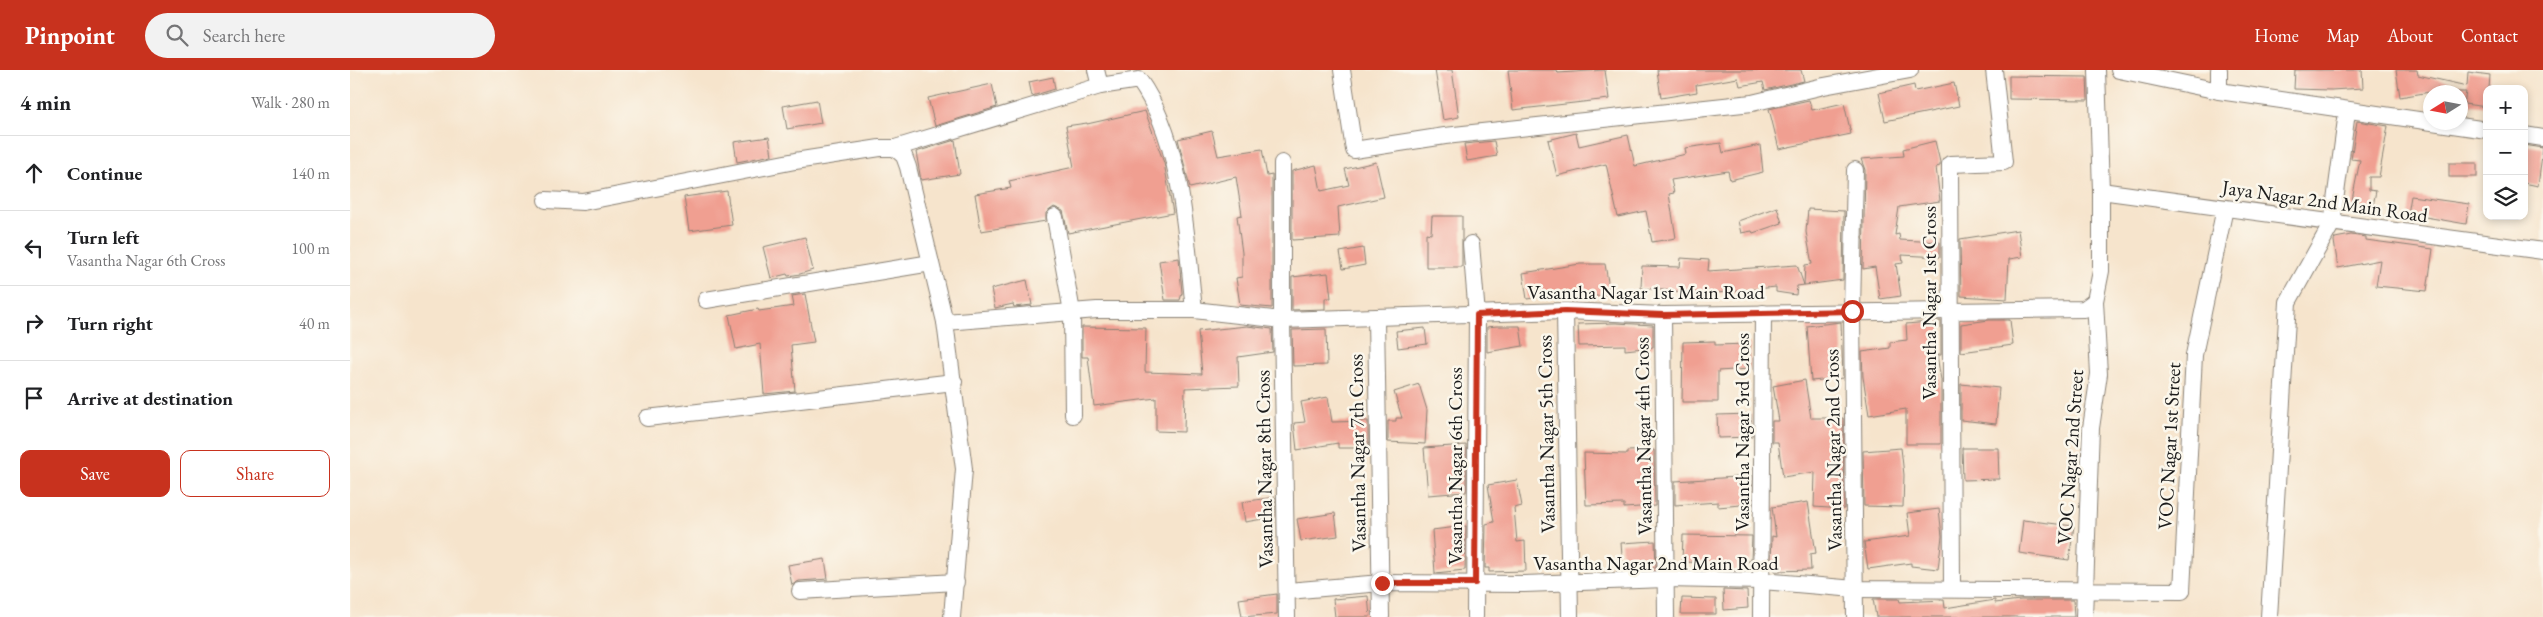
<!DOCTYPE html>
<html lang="en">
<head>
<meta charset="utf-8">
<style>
	body { margin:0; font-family:"EB Garamond",serif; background:#f2f2f2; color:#202124 }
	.controls { position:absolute; right:15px; top:15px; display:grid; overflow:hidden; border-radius:10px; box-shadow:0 2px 8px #0003 }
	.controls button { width:45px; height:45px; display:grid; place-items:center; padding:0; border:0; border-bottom:1px solid #e0e0e0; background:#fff; color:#202124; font:25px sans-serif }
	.compass { position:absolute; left:2073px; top:15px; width:45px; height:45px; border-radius:50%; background:#fff; box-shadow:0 2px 8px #0003; rotate:259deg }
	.stop { position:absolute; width:15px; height:15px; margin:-11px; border:4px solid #c8321e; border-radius:50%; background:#fff }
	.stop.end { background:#c8321e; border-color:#fff; box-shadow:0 1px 5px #0008 }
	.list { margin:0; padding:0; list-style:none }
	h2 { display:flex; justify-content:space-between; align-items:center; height:65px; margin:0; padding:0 20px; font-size:21px }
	h2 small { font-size:16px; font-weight:400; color:#757577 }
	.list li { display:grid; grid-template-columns:32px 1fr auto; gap:15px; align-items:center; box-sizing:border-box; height:75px; padding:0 20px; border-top:1px solid #e0e0e0 }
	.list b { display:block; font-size:19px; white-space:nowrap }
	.list p { margin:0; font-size:16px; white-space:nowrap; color:#757577 }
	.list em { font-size:16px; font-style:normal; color:#757577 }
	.actions { display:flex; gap:10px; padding:15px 20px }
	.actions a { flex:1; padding:11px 0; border:1px solid #c8321e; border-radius:10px; text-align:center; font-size:18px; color:#c8321e }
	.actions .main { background:#c8321e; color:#fff }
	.icon { flex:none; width:28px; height:28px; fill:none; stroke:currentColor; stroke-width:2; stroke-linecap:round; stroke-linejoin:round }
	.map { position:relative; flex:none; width:2193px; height:547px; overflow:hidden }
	header { display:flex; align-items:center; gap:30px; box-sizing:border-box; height:70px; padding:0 25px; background:#c8321e; color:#fff }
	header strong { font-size:24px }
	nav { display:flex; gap:28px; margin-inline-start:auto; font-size:18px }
	.search { width:350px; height:45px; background:#f2f2f2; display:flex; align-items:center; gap:12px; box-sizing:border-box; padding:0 18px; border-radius:28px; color:#757577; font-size:19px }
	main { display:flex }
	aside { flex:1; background:#fff }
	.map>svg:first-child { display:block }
	.building { fill:#f09f91 }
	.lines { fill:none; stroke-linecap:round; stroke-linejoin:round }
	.minor-casing { stroke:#898074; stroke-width:18 }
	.minor { stroke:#fff; stroke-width:16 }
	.route { stroke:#c8321e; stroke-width:6 }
	.labels { text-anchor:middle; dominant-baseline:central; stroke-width:5; stroke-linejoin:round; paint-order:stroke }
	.street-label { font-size:20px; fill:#1c1c1c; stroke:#fbf7ec }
</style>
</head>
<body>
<header>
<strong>Pinpoint</strong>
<div class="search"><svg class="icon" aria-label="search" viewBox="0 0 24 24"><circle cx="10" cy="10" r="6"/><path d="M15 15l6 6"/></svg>Search here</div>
<nav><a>Home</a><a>Map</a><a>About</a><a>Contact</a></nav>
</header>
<main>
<aside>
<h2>4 min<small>Walk · 280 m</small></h2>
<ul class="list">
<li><svg class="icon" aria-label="ahead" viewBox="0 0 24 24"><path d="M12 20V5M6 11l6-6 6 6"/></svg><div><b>Continue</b></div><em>140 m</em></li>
<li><svg class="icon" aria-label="left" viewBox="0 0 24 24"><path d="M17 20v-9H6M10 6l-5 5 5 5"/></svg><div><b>Turn left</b><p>Vasantha Nagar 6th Cross</p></div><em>100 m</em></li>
<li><svg class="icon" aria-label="right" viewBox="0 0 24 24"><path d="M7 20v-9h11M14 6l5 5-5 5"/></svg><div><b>Turn right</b></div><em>40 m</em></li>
<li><svg class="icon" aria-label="arrive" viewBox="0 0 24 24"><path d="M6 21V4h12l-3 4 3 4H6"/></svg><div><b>Arrive at destination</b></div></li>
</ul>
<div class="actions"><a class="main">Save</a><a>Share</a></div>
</aside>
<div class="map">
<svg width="2193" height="547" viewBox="0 0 2193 547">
	<rect width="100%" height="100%" fill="#fbf7ec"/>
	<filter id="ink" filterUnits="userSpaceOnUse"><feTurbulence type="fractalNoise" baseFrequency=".02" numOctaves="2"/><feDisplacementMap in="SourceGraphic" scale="10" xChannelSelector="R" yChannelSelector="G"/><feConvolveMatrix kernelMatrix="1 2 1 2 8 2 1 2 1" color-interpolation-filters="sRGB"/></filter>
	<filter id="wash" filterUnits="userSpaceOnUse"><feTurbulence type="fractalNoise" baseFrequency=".0096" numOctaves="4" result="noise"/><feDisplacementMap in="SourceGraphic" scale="20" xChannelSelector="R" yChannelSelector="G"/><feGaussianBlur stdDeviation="1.12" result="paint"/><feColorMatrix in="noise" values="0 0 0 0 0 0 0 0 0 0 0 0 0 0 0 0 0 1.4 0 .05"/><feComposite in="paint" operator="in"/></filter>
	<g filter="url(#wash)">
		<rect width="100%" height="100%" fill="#f6e4cc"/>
		<g id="blocks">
			<g class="building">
				<polygon points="1085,0 1102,0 1109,47 1093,50"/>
				<polygon points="1158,0 1207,0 1208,3 1255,0 1259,29 1163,40"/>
				<polygon points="1307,0 1451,0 1454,11 1415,20 1413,12 1390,16 1388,8 1346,15 1347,22 1311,28"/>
				<polygon points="1945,0 2012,0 2013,18 1981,20 1944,19"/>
				<polygon points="2046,0 2067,0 2068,5 2117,16 2118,2 2140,5 2139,19 2137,19 2137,37 2114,34 2116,22 2080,22 2050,27"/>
				<polygon points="1659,6 1737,7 1738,30 1659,29"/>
				<polygon points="703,7 705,19 682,26 679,12"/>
				<polygon points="1604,13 1609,36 1535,51 1529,23 1564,15 1565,21"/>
				<polygon points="642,14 647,37 585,56 578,28"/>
				<polygon points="467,30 471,53 437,59 433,36"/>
				<polygon points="1459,30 1462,40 1494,33 1501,64 1429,79 1419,39"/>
				<polygon points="795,41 814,93 823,143 718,163 713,141 704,137 696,143 696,151 631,161 625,124 661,118 659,111 724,97 716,56 737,53 737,54"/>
				<polygon points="2007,51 2038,56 2029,107 2019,107 2019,120 2026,121 2021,145 2000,140 2010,90 2001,89"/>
				<polygon points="862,61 868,86 912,79 917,106 922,105 922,238 890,235 886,208 892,207 892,183 887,146 892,145 886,107 840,118 828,69"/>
				<polygon points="1226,63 1229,76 1278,65 1285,96 1336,84 1335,78 1371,73 1373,83 1410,75 1413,102 1380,110 1378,101 1321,110 1324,123 1319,124 1326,168 1302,172 1296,141 1268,147 1256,94 1207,106 1198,70"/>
				<polygon points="419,67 422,85 387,92 384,72"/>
				<polygon points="605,70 610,104 571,110 566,82"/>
				<polygon points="1144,71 1147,86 1117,91 1114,74"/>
				<polygon points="1585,71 1590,92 1590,96 1586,97 1590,131 1549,137 1545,165 1549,164 1550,170 1590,172 1590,187 1552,185 1553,193 1546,194 1551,226 1530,229 1525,197 1513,199 1515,100 1511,89 1554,86 1553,79"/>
				<polygon points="2174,75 2193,78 2188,116 2174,113"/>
				<polygon points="1026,92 1034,127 988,137 990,167 942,170 942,101 966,95 971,121 999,115 995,99"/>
				<rect x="2099" y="93" width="28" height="14"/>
				<polygon points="377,121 382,155 339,161 334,127"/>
				<polygon points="2061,126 2119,134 2116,154 2058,144"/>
				<polygon points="1427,137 1432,153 1403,163 1402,161 1391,163 1388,151"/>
				<polygon points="1458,139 1494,141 1493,210 1447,216 1446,225 1426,222 1426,217 1357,224 1291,218 1292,196 1330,197 1331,188 1359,190 1358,201 1447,195 1454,215 1455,195 1462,194 1456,162"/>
				<polygon points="1082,146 1112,146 1112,197 1076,197 1076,163 1081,164"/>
				<polygon points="1668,160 1672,187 1659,189 1657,229 1611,226 1610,169"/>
				<polygon points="2001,165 2016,167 2016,170 2083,179 2077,221 2026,216 2030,190 1988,198 1984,171 1985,168"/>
				<polygon points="455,167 463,200 450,204 438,206 437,204 421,208 413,177"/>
				<polygon points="1013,178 1015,195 993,199 990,182"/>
				<polygon points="829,188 832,223 830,230 815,230 809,191"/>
				<polygon points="1230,194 1255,194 1260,224 1230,229 1229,221 1177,229 1173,203"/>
				<polygon points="978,203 981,228 975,228 975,239 942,240 942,207"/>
				<polygon points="677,210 682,235 664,237 663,234 645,238 641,219"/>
				<polygon points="455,224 464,272 441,275 445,321 414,324 410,274 386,279 379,245 408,239 409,241 444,236 442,226"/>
				<polygon points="1639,250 1660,250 1663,275 1611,282 1611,254"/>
				<polygon points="1591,251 1591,285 1587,285 1591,310 1591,374 1556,374 1556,339 1519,345 1513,307 1512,282 1540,278 1540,272 1557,270 1556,254"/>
				<polygon points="1491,252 1493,308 1461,311 1457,256"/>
				<polygon points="1266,253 1303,255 1303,277 1275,280 1275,275 1229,276 1228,254"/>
				<polygon points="897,256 922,259 923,282 888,287 889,316 835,318 834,362 806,361 806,328 744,336 738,287 732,287 732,257 796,258 795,302 852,304 848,261"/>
				<polygon points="1147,256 1170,256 1173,276 1137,282 1137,257"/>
				<polygon points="1075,258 1077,274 1048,278 1046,261"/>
				<polygon points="976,259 977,295 943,296 942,260"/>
				<polygon points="1365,271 1365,275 1400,274 1400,299 1368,301 1368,332 1332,332 1333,272"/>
				<polygon points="1455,310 1461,348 1493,348 1494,439 1464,437 1465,402 1433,407 1428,372 1422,372 1422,351 1429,351 1423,316"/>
				<polygon points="1069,314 1077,340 1075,374 1038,372 1038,351 1046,351 1046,348 1052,348 1044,322"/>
				<polygon points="1611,314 1649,318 1646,354 1611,350"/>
				<polygon points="978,327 982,352 1018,351 1018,378 988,378 988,373 947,380 944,353 955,352 951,332"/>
				<polygon points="1401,344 1402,367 1368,368 1367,345"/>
				<polygon points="1116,375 1116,422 1078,425 1074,378"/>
				<polygon points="1551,378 1554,405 1553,437 1514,436 1513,381"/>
				<polygon points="1612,378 1648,378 1649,409 1613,410"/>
				<polygon points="1304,380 1305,436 1274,438 1274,434 1236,435 1234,383 1277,384 1277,381"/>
				<polygon points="1402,406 1402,434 1368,437 1368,432 1325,435 1325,411"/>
				<polygon points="1167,410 1172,436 1164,438 1167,472 1175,471 1176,501 1139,502 1139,498 1135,498 1136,454 1144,452 1138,415"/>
				<polygon points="925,427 925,447 895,452 892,432"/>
				<polygon points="1458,432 1466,483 1460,484 1461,500 1425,501 1424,492 1421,492 1422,466 1426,467 1422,437"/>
				<polygon points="1589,439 1592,466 1588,499 1561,496 1561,493 1518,499 1514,472 1560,466 1557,443"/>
				<polygon points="985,443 988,466 951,471 947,449"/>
				<polygon points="1673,450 1724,456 1719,490 1669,483"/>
				<polygon points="1116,456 1115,500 1085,503 1082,460"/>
				<polygon points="1333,465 1402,466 1401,491 1394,491 1395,501 1372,500 1371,493 1332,492"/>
				<polygon points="1305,471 1306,498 1273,499 1271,473"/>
				<polygon points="475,489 478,509 449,511 442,515 438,495"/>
				<polygon points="1373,520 1397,521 1398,538 1374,540"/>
				<polygon points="927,524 927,544 892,547 889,529"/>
				<polygon points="1018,526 1020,547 985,547 983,529"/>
				<polygon points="1332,528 1366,529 1366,544 1331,544"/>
				<polygon points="1523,529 1549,529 1550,532 1594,530 1595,538 1645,530 1645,533 1670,530 1723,530 1724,547 1526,547"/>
			</g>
		</g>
	</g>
	<g filter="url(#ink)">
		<use href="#blocks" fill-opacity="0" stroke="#898074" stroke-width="1"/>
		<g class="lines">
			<defs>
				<g id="minor">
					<path d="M746 0 750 16 789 10C833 72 836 166 844 240"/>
					<polyline points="992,0 1004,80 1095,66 1402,33 1474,16 1560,0"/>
					<polyline points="1769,0 1869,21 2137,60"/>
					<polyline points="1869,21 1869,0"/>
					<polyline points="2174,65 2193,68"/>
					<polyline points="545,78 750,16"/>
					<polyline points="932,93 932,250 937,547"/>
					<polyline points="1751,121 2193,181"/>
					<polyline points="196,130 233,132 445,91 530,78 545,78 554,86 558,97 595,252"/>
					<polyline points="705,147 722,242 723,345"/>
					<polyline points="1121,174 1127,245 1125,547"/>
					<polyline points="356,230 581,193"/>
					<polyline points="1215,241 1220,547"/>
					<polyline points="1313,245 1316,547"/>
					<polyline points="1026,248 1031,547"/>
					<polyline points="297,348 604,312"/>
					<polyline points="1602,519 1600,94 1654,92 1644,0"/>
					<polyline points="450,521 606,512"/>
					<polyline points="938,521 1031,513 1174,514 1316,509 1412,511 1505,519 1832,521 1844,285 1875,138"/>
					<polyline points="602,547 614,399 595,252 747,240 844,240 932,250 1215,241 1313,245 1734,239 1745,231"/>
					<polyline points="1411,547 1413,243"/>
					<polyline points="1505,547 1502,241 1505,100"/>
					<polyline points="1734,547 1741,358 1749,304 1745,231 1751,201 1751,121 1747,0"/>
					<polyline points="1919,547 1938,232 1982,153 1997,42"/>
				</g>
			</defs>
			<use href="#minor" class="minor-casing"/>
			<use href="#minor" class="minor"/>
		</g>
	</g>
	<g class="lines" filter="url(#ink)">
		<polyline class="route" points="1032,513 1125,513 1127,245 1215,241 1313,245 1502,241"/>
	</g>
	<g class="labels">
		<g class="street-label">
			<text transform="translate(1975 131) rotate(8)">Jaya Nagar 2nd Main Road</text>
			<text x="1296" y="222">Vasantha Nagar 1st Main Road</text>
			<text transform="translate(1579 233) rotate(-90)">Vasantha Nagar 1st Cross</text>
			<text transform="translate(1392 362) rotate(-90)">Vasantha Nagar 3rd Cross</text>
			<text transform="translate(1196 364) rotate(-91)">Vasantha Nagar 5th Cross</text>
			<text transform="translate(1293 366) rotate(-91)">Vasantha Nagar 4th Cross</text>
			<text transform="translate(1819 376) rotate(-87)">VOC Nagar 1st Street</text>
			<text transform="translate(1483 380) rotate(-91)">Vasantha Nagar 2nd Cross</text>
			<text transform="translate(1007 383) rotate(-91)">Vasantha Nagar 7th Cross</text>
			<text transform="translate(1720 387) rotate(-86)">VOC Nagar 2nd Street</text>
			<text transform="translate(1105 396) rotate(-90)">Vasantha Nagar 6th Cross</text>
			<text transform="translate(914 399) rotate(-91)">Vasantha Nagar 8th Cross</text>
			<text x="1306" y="493">Vasantha Nagar 2nd Main Road</text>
		</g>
	</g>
</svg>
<div class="controls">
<button>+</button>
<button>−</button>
<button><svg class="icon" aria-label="layers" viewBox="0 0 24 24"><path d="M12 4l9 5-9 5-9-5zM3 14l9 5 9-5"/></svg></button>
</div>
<svg class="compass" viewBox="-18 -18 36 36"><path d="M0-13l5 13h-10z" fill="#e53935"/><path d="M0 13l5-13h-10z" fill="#757577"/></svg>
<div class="stop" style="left:1502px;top:241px"></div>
<div class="stop end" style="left:1032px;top:513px"></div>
</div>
</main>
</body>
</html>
